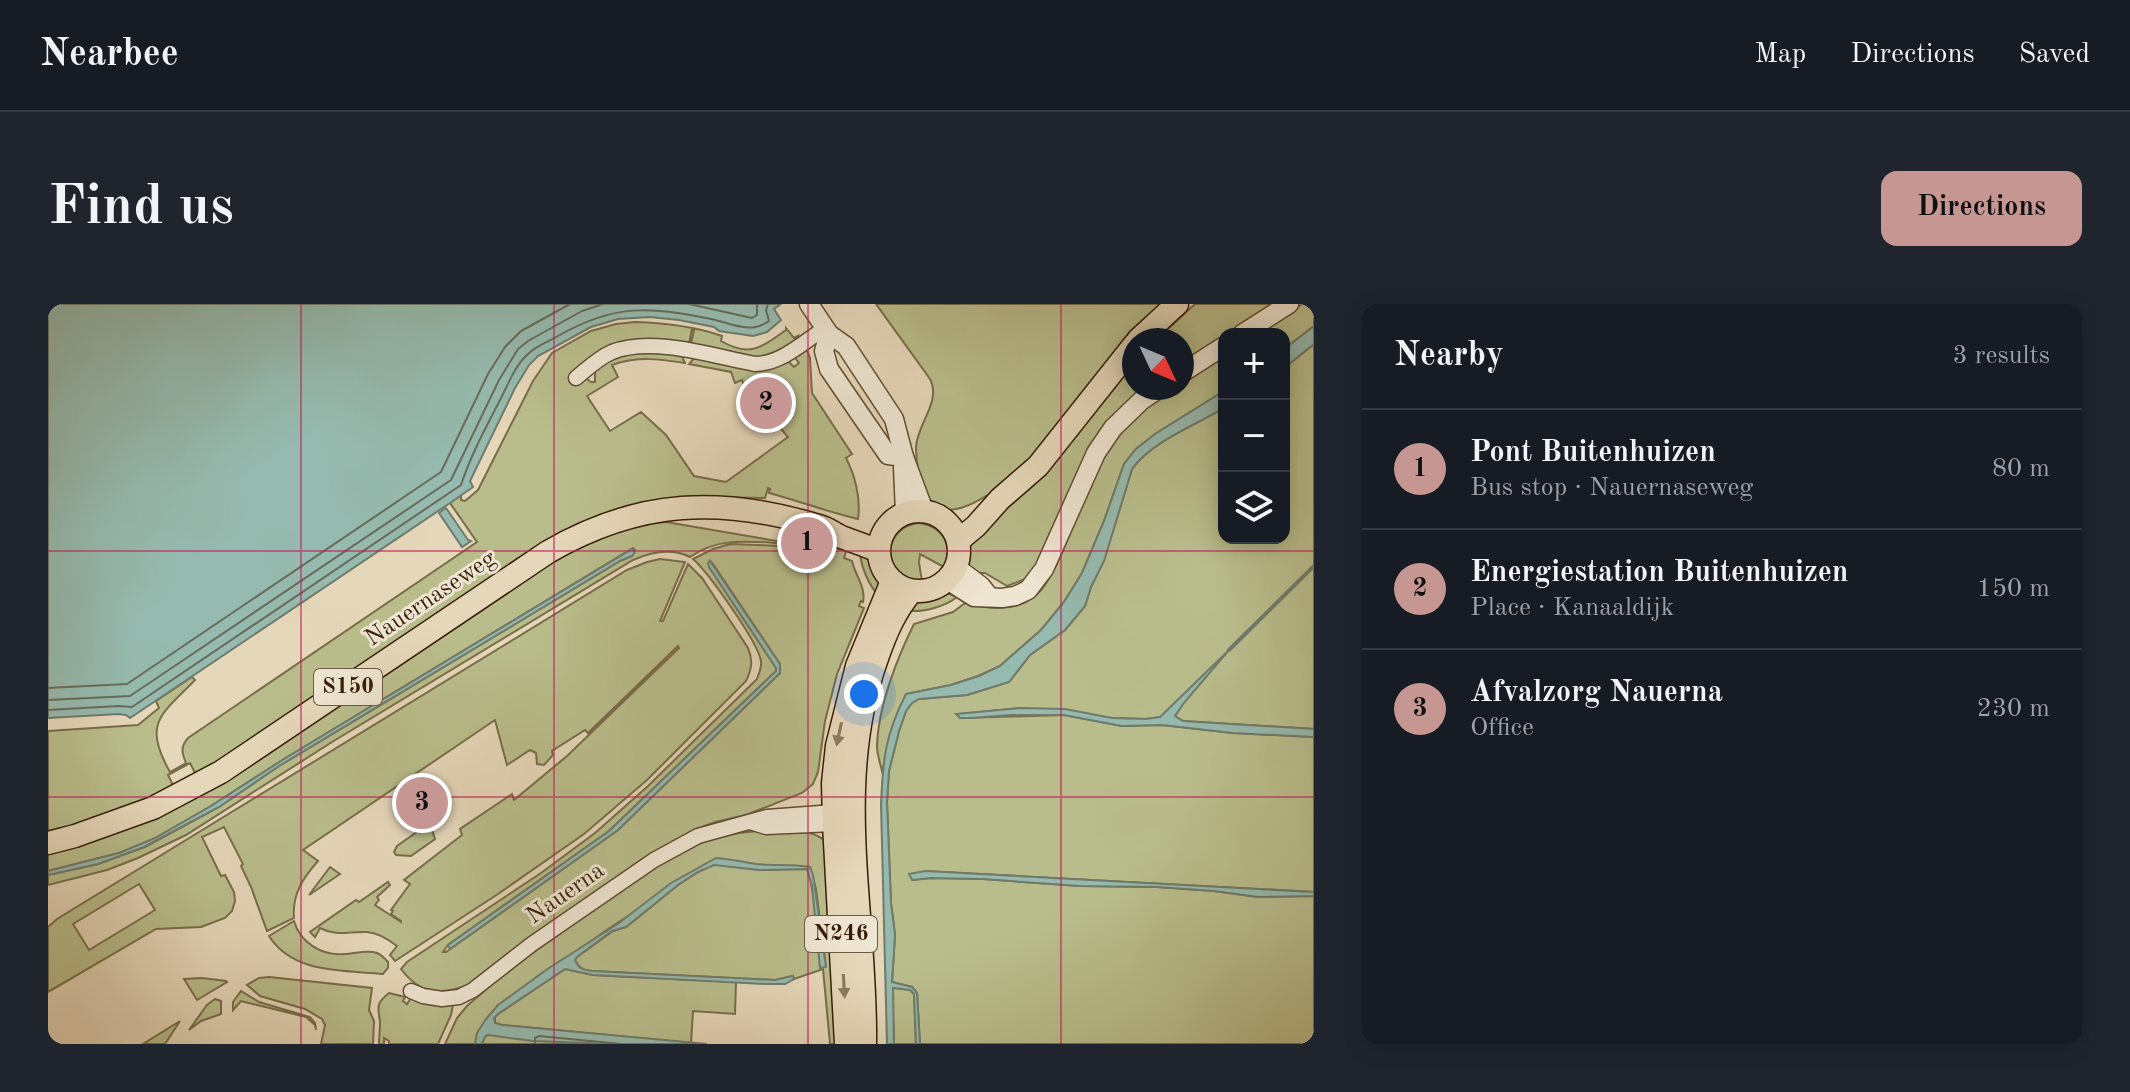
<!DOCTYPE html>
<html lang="en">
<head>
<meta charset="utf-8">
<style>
	body { margin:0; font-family:"Old Standard TT",serif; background:#20242c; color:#f1f3f6 }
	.controls { position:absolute; right:24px; top:24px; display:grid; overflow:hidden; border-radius:16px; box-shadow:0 4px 20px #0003 }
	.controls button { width:72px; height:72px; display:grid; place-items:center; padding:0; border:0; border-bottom:2px solid #363941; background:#171b24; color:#f1f3f6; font:40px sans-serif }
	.compass { position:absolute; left:1074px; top:24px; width:72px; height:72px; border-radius:50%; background:#171b24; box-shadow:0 4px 20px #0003; rotate:134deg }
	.you { position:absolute; left:816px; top:390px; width:28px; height:28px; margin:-20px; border:6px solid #fff; border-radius:50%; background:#1a73e8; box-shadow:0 0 0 12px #1a73e833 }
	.badge { display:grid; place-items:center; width:52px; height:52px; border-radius:50%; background:#c59692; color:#111; font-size:26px; font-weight:700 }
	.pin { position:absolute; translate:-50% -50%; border:4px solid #fff; box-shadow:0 2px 8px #0006 }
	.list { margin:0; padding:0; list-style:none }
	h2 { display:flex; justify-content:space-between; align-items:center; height:104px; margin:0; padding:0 32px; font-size:34px }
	h2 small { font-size:26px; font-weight:400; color:#9ea1a6 }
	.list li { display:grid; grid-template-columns:52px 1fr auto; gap:24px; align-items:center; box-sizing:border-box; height:120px; padding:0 32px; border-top:2px solid #363941 }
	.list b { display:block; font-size:30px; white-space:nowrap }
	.list p { margin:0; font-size:26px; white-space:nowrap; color:#9ea1a6 }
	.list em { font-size:26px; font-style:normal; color:#9ea1a6 }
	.icon { flex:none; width:44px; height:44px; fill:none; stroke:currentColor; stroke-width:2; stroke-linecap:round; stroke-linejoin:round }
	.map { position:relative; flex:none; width:1266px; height:740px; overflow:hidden; border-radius:16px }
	header { display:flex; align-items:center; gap:48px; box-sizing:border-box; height:112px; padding:0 40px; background:#171b24; border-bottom:2px solid #363941 }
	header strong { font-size:38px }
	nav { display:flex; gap:44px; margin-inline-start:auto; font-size:28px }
	.intro { display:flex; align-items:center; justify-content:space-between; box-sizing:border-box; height:192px; padding:0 48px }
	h1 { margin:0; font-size:56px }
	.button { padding:20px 36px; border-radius:16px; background:#c59692; color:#111; font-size:28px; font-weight:700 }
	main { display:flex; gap:48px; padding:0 48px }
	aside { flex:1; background:#171b24; border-radius:16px; box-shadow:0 4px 20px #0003 }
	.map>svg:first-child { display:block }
	.green { fill:#b9bd8c; stroke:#786d49; stroke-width:2; fill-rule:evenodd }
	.water { fill:#96baaf; stroke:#707b6b; stroke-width:2 }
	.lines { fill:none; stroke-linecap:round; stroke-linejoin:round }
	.shore { stroke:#666c5a; stroke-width:2 }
	.stream { stroke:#707b6b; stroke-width:4 }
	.minor-casing { stroke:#624c33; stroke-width:17 }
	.tertiary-casing { stroke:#624c33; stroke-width:21 }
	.primary-casing { stroke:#371d06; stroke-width:25 }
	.minor { stroke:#eee5d2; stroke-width:14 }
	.tertiary { stroke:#eee5d2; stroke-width:18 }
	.primary { stroke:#e5d7b9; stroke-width:22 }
	.oneway { fill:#8e7a60 }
	.grid { fill:none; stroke:#c2185b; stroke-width:2; stroke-opacity:0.55 }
	.labels { text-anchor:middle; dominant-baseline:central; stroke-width:6; stroke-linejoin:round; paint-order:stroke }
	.shield { fill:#eee5d2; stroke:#6e5943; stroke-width:2 }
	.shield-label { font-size:22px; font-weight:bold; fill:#371d06 }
	.street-label { font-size:24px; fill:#371d06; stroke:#eee5d2 }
</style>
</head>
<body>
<header>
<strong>Nearbee</strong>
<nav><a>Map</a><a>Directions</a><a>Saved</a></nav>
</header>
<div class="intro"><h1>Find us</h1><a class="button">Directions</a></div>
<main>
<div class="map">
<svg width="1266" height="740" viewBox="0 0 1266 740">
	<rect width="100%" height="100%" fill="#e5d7b9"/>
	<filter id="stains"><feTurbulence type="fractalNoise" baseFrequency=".0025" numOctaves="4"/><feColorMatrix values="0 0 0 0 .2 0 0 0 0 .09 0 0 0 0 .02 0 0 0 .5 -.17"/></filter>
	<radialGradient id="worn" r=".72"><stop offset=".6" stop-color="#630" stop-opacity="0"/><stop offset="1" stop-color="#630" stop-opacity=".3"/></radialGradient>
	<g class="green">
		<path d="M828 0H1114C1085 35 1057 69 1028 104 1014 121 1001 140 985 155 966 173 898 233 878 192 872 178 868 159 868 144 868 121 894 98 882 75Z"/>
		<polygon points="1147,0 1228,0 1184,30 1176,30 1176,35 1134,64 1134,36 1108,36"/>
		<polygon points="1254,0 1266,0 1266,22 1236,45 1236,30 1208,30"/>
		<path d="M587 18C617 19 646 22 674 32L673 37C702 54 714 43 738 26V24L746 34 750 32 746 41 726 54 719 56 697 55 642 44 646 26 644 25 640 44C584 33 568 38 524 73L528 78 536 73 543 78H547V63C577 42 598 44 633 50L637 59C611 55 589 52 564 61L570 73 539 92 562 127 593 108 618 131 646 172 678 178 740 133 716 105 732 99 733 96 731 91 725 87 722 90 707 96 696 91 699 90 694 76 687 79 683 68 641 60 648 52 709 64 724 62 739 56 746 63 751 59 747 54 749 47 759 46 762 54 764 89 804 150 798 154C807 171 813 195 810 215 780 208 751 197 721 189L722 185 720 184 717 194C656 192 596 195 539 219 520 227 503 240 485 248L221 426 149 473 142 459 120 471 127 485 60 513 0 532V427L90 421 111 404 108 397 144 373 147 376C113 411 94 419 122 468L138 459C134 449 132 443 140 434L429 238 402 199 413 191V196L417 197 430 186 485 77 504 49 543 27 568 20Z"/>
		<path d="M1266 40V425L1135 417 1127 412 1135 400 1113 413 1098 415 1064 414 973 404 910 410 913 414 1016 411 1074 422 1114 421 1185 429 1266 433V588L877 567 864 576 883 574 935 575 1032 582 1109 583 1166 587 1210 593 1266 592V740H872L869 689 864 683 844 678 847 631 843 599 839 498 841 467 851 427 858 407 864 399 871 395 919 391 961 378 982 351 1017 326 1037 302 1043 283 1056 256 1084 165C1103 138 1147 121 1176 104V234H1236V64Z"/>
		<path d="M1176 51V87L1107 130 1088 145 1076 160 1056 217 1034 269 1016 298 993 326 952 362 930 372 903 381 858 390 834 467C832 459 829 450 829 442 830 403 849 354 866 320L905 308 917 299C939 305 968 308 987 292 1008 276 1029 209 1040 183 1053 153 1073 125 1098 104 1108 96 1120 84 1134 84V79Z"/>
		<polygon points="1086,62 1086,84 1102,84 1076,103 986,266 977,275 959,282 937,269 928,269 921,263 919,244 923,235 986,181 1006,159 1074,69"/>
		<path d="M618 218 729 237V239C697 237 669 234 642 253 624 244 603 248 585 256L284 438 138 531 90 554 59 566 0 581V571L50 560 97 543 171 503 231 462 572 257 584 252 587 246 585 244 236 455 163 502 99 539 71 549 0 567V548L39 538 546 234 595 220Z"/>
		<path d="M869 219C894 221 906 241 896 263L872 250 871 259 874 277C834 277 831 226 869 219Z"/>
		<path d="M682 240 762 243V246L767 247 768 244 799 245 796 254 804 257C807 271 818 283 815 298L813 297 811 302 816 304 789 370 777 417 770 468 765 480 754 489 698 511 667 518 644 527 596 555 420 681C391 692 372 690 353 665L359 658 493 569 547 529 599 483 709 375C711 369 714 363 713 357 710 338 660 268 645 255L665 245ZM662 257 665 260 732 360V369L570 526 398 648H395L400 641 561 527 728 367V364L661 262Z"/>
		<path d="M812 249C828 257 827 265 833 280L830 291C821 281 813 263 812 249Z"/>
		<path d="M612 255 637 258 612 317H615L640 260 654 274 700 344C705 356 704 365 698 377L599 476 536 530 450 590 347 657 342 651 349 642C340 635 331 629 319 628 301 627 289 633 272 624L267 633 262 628 308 596 311 598 340 578 342 581 329 593 331 596 327 601 353 618V617L343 610 345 607 343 606 362 580 356 576 414 531 412 525 464 490 466 496 519 452 631 344 630 342 540 429 537 426 504 447 505 451 496 461 489 460 488 449 482 446 459 461 447 416 255 546 270 557C255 574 244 590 246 614L219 627 203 583 193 562 195 560 176 523 154 533 173 572 177 571 186 588 187 597 184 607 177 614 153 623 108 625 0 688V623L9 615 579 266 599 258ZM91 580 107 606 41 646 25 620Z"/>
		<path d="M899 289 909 293C898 302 877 308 863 307L866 298Z"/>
		<polygon points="376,523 384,526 387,535 363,552 348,551 346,548 349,542"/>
		<path d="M711 527C733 527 758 522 776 536L792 740H782L775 665 746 675 745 672 727 676 544 667C535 666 531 664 527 656L529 653 565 627 578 623 630 581 650 568 666 560 712 566 759 565 761 568 778 663 768 585 762 563 660 560 560 625 452 703 432 729 584 740H397L409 714 419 702 459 667 610 560 659 536 690 529Z"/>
		<polygon points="282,563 292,570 261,591"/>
		<path d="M246 617C252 638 273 652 296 650 307 650 319 645 329 649 334 651 336 654 340 658V664L335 670C295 666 245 670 221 632Z"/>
		<polygon points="517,665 545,671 688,678 687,710 645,707 643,739 454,721 447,719 447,712"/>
		<polygon points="221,673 324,684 321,706 326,717 325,740 273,740 277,721 274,715 257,705 212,692 199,681 211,674"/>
		<polygon points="154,674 178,677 179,678 149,696 136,675"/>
		<polygon points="844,683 862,686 866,690 868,740 846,740"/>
		<polygon points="193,687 211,698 262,713 267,719 268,726 267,721 258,713 193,697 185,706 185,698"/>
		<path d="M341 689 357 693 355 697 359 700 363 694 383 701H405L403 711 390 740H341V737L336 734V740H331C331 733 332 726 332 719 331 703 326 701 341 689Z"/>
		<polygon points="167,695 173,697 173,710 153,717 141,726 159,701"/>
		<polygon points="132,717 117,740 95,740"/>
	</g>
	<g class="water">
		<polygon points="0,0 733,0 726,5 733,16 719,28 705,32 671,27 666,23 631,16 602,13 570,15 543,23 490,52 481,61 467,84 422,177 425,183 402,199 82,414 78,411 71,410 0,414"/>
		<polygon points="1266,22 1266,40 1236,64 1236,45"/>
		<path d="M1176 87V104C1147 121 1103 138 1084 165L1056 257 1043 283 1037 302 1017 326 982 351 961 378 919 391 871 395 864 399 858 407 851 427 841 467 839 498 843 599 847 631 844 678 864 683 869 689 872 740H868L866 690 862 686 845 684 846 740H839L833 500C835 455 837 431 858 390L903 381 931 372 952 362 993 326 1016 298 1034 269 1056 217 1076 160 1088 145 1107 130Z"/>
		<polygon points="398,204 420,236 423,237 414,243 391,209"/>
		<polygon points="584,245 587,248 584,252 572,257 231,462 171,503 96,543 50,560 0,571 0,567 71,549 107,534 163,502 236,455"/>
		<polygon points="662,257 732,360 732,369 570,526 402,645 400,641 561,527 728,367 728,364 661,263 660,259"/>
		<polygon points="1181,346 1135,400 1127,412 1135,417 1266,425 1266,433 1185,429 1114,421 1074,422 1016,411 963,411 922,414 912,414 908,410 973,404 1017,405 1064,414 1098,415 1112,413"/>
		<path d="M668 554C683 555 694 558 708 560 726 562 744 560 762 563L765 571 778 663 772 664 764 582 759 565 712 566 666 561 650 568 630 581 578 623 564 627 529 653 527 656C531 665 535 666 544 667L727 676 745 672 746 675 737 680H717L545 671 517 665 450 710 446 714 447 719 454 721 659 740H565L485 737 440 731 437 733 434 740H427L429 729 438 715 450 701 498 666 571 619 623 579Z"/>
		<polygon points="877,567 1266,588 1266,592 1210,593 1166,587 1109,583 1032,582 935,575 883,574 864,576 861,570"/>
	</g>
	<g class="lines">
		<g class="shore">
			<polyline points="641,0 704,14 709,11 709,0"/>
			<polyline points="0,384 79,380 393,168 440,70 457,43 473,27 522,0"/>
			<polyline points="0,396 82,392 403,176 451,76 470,45 480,37 534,7 555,0"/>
			<path d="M0 406 70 402 84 403 413 181C422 153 437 125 451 98 459 83 466 63 479 51 487 42 500 38 510 32 566 0 601 2 663 15 683 19 702 31 721 17L718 6 720 0"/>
			<polyline points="487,740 487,734 491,732 573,740"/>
		</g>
		<polyline class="stream" points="1181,346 1266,262"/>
		<defs>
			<g id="minor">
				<path d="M528 74C539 65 550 54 564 48 604 32 665 52 707 60 733 60 756 38 777 24"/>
				<polyline points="702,518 718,523 786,520 793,518"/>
				<polyline points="363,687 375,692 394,695 411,693 425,686 484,640 606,556 650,532 719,513 786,508 793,510"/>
			</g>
			<g id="tertiary">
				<polyline points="761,0 781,30 798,42 846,115 856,153 876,207"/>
				<polyline points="781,30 776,47 781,65 840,151 856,153"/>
				<polyline points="1194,30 1241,0"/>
				<polyline points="1134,69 1176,42"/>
				<polyline points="855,163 857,209"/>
				<polyline points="908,263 933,282 941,292"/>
				<polyline points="899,276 926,293 954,294 967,292 980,286 996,265 1048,149 1065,124 1094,96 1112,84"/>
			</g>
			<g id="primary">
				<polyline points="1090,36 1129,0"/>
				<circle cx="871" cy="247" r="40"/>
				<polyline points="910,237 928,222 952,195 990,162 1086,41"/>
				<path d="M0 539 27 532 105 504 173 468 500 248C591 195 674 192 774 223 781 225 788 231 796 234 807 238 819 242 830 247"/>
				<polyline points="798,740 786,520 785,479 789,442 809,362 844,277"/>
				<path d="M817 740C819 612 784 482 828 357 837 331 846 308 864 287"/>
			</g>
		</defs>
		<use href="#minor" class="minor-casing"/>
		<use href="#tertiary" class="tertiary-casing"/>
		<use href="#primary" class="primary-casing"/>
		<use href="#minor" class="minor"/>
		<use href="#tertiary" class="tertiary"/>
		<use href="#primary" class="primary"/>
	</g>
	<defs><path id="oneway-solid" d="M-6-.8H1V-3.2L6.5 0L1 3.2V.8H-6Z" transform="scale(2)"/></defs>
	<g class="oneway">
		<use href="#oneway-solid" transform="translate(791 430) rotate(102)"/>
		<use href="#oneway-solid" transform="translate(796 682) rotate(87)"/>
	</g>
	<path class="grid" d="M253 0V740M506 0V740M760 0V740M1013 0V740M0 247H1266M0 493H1266"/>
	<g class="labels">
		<g class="shield">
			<rect x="266" y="365" width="68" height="36" rx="6"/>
			<rect x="757" y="612" width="72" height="36" rx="6"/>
		</g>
		<g class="shield-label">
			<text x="300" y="383">S150</text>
			<text x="793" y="630">N246</text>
		</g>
		<g class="street-label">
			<text transform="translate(383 295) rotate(-34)">Nauernaseweg</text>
			<text transform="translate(518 590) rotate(-35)">Nauerna</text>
		</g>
	</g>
	<rect width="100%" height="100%" filter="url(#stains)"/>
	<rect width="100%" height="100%" fill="url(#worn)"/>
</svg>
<div class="controls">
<button>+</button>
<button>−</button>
<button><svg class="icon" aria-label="layers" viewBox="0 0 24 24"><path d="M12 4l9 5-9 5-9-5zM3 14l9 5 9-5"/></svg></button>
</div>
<svg class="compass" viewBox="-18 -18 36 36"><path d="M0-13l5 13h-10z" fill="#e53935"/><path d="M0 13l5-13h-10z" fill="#9ea1a6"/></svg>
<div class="you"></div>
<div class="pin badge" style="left:759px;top:239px">1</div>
<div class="pin badge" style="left:718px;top:99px">2</div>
<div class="pin badge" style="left:374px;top:499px">3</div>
</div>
<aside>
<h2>Nearby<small>3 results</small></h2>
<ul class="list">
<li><span class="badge">1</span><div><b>Pont Buitenhuizen</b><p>Bus stop · Nauernaseweg</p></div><em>80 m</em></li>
<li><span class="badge">2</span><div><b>Energiestation Buitenhuizen</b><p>Place · Kanaaldijk</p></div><em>150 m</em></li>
<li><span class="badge">3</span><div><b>Afvalzorg Nauerna</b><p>Office</p></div><em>230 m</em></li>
</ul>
</aside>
</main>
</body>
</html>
